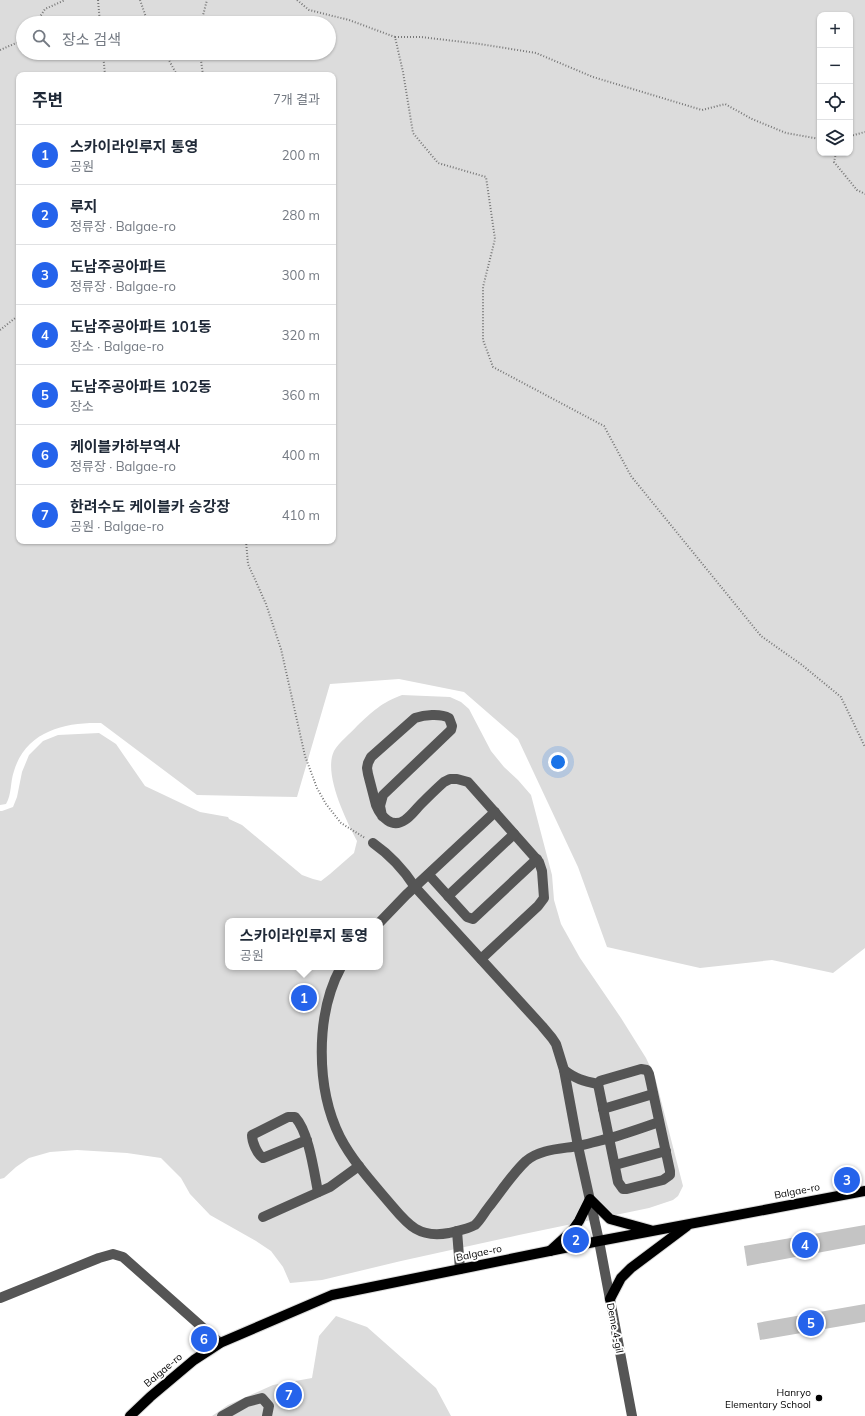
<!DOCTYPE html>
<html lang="ko">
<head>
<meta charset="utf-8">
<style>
	body { margin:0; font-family:Mulish,"Noto Sans KR",sans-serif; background:#f2f2f3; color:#1f2937 }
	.controls { position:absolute; right:12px; top:12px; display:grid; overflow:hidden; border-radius:8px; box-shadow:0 1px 3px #0004 }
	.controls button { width:36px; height:36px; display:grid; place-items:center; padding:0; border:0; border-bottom:1px solid #e0e1e3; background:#fff; color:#1f2937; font:20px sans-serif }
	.you { position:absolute; left:558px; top:762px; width:14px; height:14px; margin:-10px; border:3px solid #fff; border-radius:50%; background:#1a73e8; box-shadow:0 0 0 6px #1a73e833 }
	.badge { display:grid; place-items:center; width:26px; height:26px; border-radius:50%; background:#2563eb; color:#fff; font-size:13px; font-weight:700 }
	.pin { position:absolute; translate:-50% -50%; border:2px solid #fff; box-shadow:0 1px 4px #0006 }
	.popup { position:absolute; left:225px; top:918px; width:158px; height:52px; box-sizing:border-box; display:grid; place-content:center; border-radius:8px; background:#fff; filter:drop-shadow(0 1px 3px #0005); font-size:13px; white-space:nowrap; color:#747a83 }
	.popup b { font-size:15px; color:#1f2937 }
	.popup::after { content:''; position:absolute; left:50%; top:100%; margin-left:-8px; border:8px solid transparent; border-top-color:#fff }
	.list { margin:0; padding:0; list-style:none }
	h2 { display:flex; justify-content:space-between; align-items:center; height:52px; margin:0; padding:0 16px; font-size:17px }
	h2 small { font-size:13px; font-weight:400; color:#747a83 }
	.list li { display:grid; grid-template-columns:26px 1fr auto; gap:12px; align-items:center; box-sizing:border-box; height:60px; padding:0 16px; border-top:1px solid #e0e1e3 }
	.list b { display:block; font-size:15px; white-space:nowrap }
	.list p { margin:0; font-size:13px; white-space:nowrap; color:#747a83 }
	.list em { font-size:13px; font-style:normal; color:#747a83 }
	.icon { flex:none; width:22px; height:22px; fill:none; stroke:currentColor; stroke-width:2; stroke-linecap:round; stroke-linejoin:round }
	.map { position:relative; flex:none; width:865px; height:1416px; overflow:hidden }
	.search { position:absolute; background:#fff; box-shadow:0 1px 3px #0004; left:16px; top:16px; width:320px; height:44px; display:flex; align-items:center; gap:10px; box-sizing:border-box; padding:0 14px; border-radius:22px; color:#747a83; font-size:15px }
	.panel { position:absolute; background:#fff; box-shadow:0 1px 3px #0004; left:16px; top:72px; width:320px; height:472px; border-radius:8px }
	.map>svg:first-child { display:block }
	.green { fill:#dcdcdc; fill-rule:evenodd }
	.building { fill:#c4c4c4 }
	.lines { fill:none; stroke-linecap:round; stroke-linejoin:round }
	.major-casing { stroke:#dbdbdb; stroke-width:12 }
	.path { stroke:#777; stroke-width:2; stroke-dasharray:1 2; stroke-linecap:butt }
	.minor { stroke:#555; stroke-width:10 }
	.major { stroke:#000; stroke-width:10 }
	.poi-dot { fill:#000; stroke:#fff; stroke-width:1.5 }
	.labels { text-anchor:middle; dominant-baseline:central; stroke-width:4; stroke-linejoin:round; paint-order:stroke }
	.street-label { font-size:10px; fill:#000; stroke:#fff }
	.poi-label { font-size:10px; fill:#000; stroke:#fff; text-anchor:end }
</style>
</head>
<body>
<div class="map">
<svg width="865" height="1416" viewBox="0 0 865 1416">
	<rect width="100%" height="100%" fill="#fff"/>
	<g class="green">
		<path d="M0 0H865V948L833 973 772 960 700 968 607 947 578 867 518 739 464 692 399 679 330 684 297 797 197 795 101 723C65 722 26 731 14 771 10 782 12 794 6 804L0 805ZM820 15H850V153H820ZM23 23H329V53H23ZM19 75H333V541H19Z"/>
		<path d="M402 695 450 697 461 702 469 709 491 751 504 767 518 780 531 795 552 875 554 900 561 924 580 958 621 1018 646 1058 655 1077 683 1186 678 1196 673 1200 649 1208 519 1235 401 1261 322 1280 290 1283 283 1267 271 1251 256 1241 210 1215 190 1194 181 1178 161 1158 127 1153 77 1150 50 1152 29 1158 16 1167 4 1178 0 1179V811H2L13 807 17 797 22 772 29 755 43 741 58 735 99 733 116 744 145 786 200 812 228 817 229 819 242 825 302 875 313 879 321 881 330 874 354 853 357 841C346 820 323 774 334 751 339 742 350 734 357 726 373 711 381 703 402 695ZM228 921H380V967H228Z"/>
		<polygon points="336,1316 367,1327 436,1388 451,1416 212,1416 228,1405 273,1385 312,1378 319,1336"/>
	</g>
	<g class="building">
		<polygon points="865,1225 865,1244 747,1266 744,1246"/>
		<polygon points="865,1304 865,1322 760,1340 757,1323"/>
	</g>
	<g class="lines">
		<defs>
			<g id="major">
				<polyline points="550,1251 572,1231 579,1221 590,1199 610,1219 650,1230"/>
				<polyline points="610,1299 621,1278 631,1268 687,1226"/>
				<polyline points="130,1416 150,1397 194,1360 220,1343 332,1295 599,1241 865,1191"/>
			</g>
		</defs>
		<use href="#major" class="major-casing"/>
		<g class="path">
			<polyline points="98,0 100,23"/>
			<polyline points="140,0 148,23"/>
			<polyline points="297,0 309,10 349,20 395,37 403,72 413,133 438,163 486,177 495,239 483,287 483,340 493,367 604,426 631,476 761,636 802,665 841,697 865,747"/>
			<polyline points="36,23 45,9 65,0"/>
			<polyline points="201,23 207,0"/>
			<polyline points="395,37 421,37 480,44 536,53 593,77 702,110 725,104 752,119 786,133 820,139"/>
			<polyline points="0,50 23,40"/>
			<polyline points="103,53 105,75"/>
			<polyline points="165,53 177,75"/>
			<polyline points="200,53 203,75"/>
			<polyline points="850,136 865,132"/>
			<polyline points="836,153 834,162 857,190 865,194"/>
			<polyline points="0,330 19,315"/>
			<polyline points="246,541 248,564 266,604 281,649 305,756 317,788 326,804 341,823 365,838"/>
		</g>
		<g class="minor">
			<path d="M382 816 380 806 383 795 451 730 452 726 449 718C440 713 424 715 415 718L371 757 368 763 367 768 368 774 376 805C381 817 392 829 405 820 411 816 416 809 421 804 428 797 436 789 444 782L450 779H457L468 782 539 862 542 871 544 898 538 906 481 959"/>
			<path d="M373 843C390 855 404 870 415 887L542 1026 552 1038 556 1044 564 1070 578 1146 599 1241 632 1416"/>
			<polyline points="429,875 467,917 473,919 537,859"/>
			<polyline points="448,896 514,834"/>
			<polyline points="380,922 406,895 495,812"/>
			<path d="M341 967C315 1015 316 1089 340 1137 352 1160 370 1180 387 1200 406 1222 416 1239 449 1233 457 1231 468 1229 475 1225 480 1221 484 1213 488 1208 500 1193 512 1174 526 1161 540 1149 561 1149 578 1146 588 1144 597 1141 607 1139 625 1134 642 1128 659 1122"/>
			<polygon points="641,1069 647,1070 649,1074 670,1171 670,1175 663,1180 627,1189 623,1189 618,1182 598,1084 600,1081 603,1080"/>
			<path d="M564 1070C576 1079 583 1081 598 1084"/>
			<polyline points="603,1109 653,1094"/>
			<path d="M307 1140 263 1158C257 1154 252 1142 252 1135L288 1117H295C309 1132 314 1172 318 1192"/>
			<polyline points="615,1165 666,1151"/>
			<polyline points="263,1217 330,1187 359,1166"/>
			<polyline points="457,1231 460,1269"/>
			<polyline points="0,1298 99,1258 113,1254 123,1257 220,1343"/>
			<polyline points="222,1416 247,1402 262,1398 269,1406 267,1416"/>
		</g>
		<use href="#major" class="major"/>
	</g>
	<circle class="poi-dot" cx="819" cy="1398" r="4"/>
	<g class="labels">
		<g class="street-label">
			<text transform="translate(797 1191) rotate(-11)">Balgae-ro</text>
			<text transform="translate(479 1253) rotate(-12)">Balgae-ro</text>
			<text transform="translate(615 1328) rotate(79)">Deme 4-gil</text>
			<text transform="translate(163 1370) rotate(-40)">Balgae-ro</text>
		</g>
		<g class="poi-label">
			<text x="811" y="1392">Hanryo<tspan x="811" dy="12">Elementary School</tspan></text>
		</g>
	</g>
</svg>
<div class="controls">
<button>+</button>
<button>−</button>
<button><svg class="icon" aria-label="locate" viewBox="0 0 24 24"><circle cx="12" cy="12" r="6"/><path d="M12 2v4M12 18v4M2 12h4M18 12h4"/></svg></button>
<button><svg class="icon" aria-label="layers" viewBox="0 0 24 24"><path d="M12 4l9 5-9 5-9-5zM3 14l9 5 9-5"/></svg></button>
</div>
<div class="you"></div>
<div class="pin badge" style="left:304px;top:998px">1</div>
<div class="popup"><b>스카이라인루지 통영</b>공원</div>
<div class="pin badge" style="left:576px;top:1240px">2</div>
<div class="pin badge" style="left:847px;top:1180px">3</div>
<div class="pin badge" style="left:805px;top:1245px">4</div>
<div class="pin badge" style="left:811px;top:1323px">5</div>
<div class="pin badge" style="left:204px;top:1339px">6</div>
<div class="pin badge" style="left:289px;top:1395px">7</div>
<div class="search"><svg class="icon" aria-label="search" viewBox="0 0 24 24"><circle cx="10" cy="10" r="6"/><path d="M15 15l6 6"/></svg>장소 검색</div>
<section class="panel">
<h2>주변<small>7개 결과</small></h2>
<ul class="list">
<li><span class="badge">1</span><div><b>스카이라인루지 통영</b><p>공원</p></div><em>200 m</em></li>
<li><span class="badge">2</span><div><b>루지</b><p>정류장 · Balgae-ro</p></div><em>280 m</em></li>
<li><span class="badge">3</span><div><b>도남주공아파트</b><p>정류장 · Balgae-ro</p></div><em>300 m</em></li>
<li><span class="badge">4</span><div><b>도남주공아파트 101동</b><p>장소 · Balgae-ro</p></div><em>320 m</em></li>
<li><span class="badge">5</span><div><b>도남주공아파트 102동</b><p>장소</p></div><em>360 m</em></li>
<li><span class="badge">6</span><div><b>케이블카하부역사</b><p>정류장 · Balgae-ro</p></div><em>400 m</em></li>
<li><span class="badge">7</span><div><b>한려수도 케이블카 승강장</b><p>공원 · Balgae-ro</p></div><em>410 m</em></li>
</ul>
</section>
</div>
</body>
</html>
